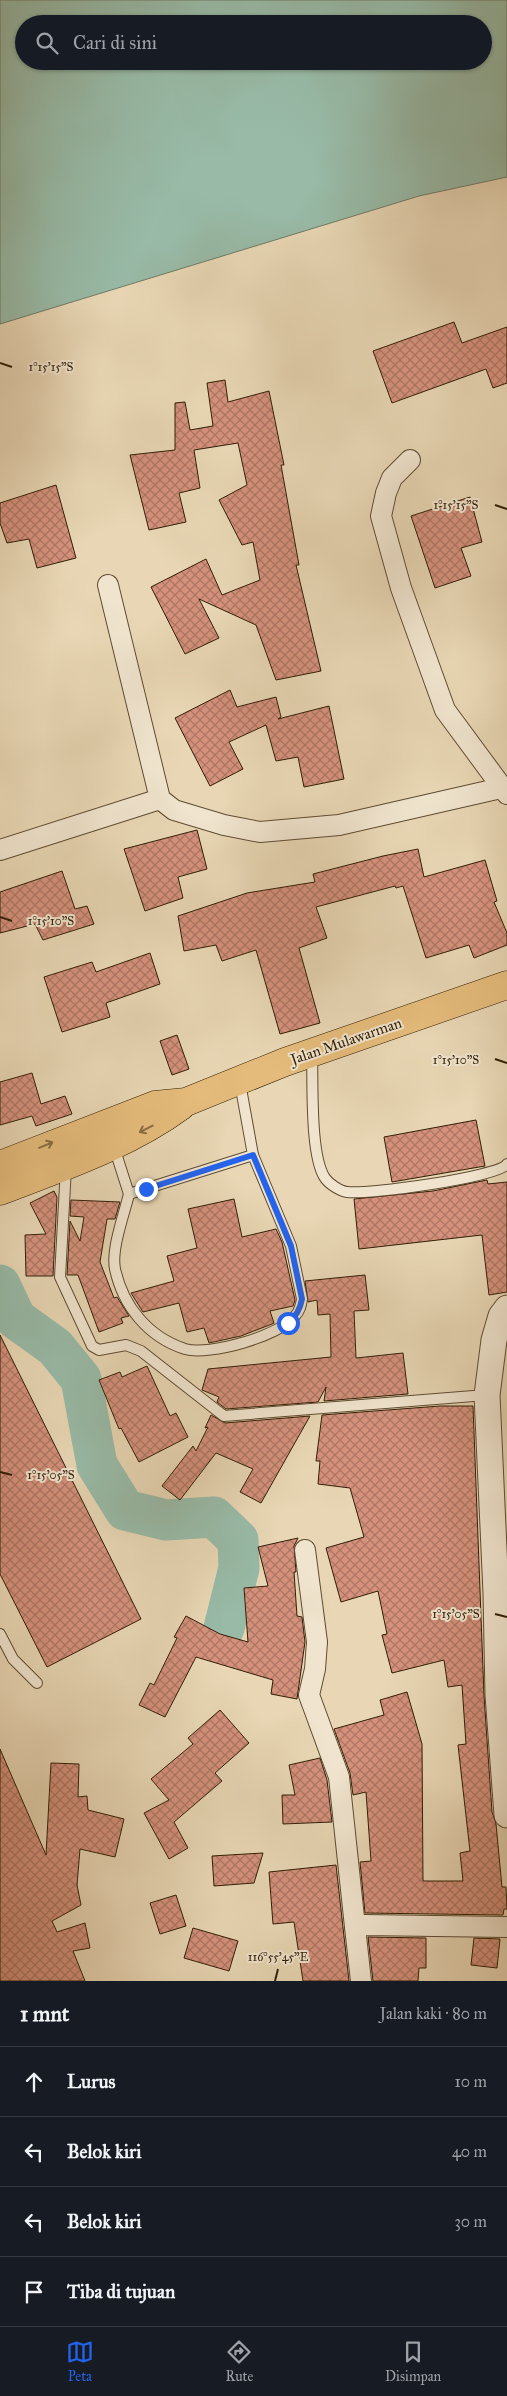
<!DOCTYPE html>
<html lang="id">
<head>
<meta charset="utf-8">
<style>
	body { margin:0; font-family:"IM FELL Great Primer",serif; background:#242831; color:#f1f3f6 }
	.stop { position:absolute; width:15px; height:15px; margin:-11px; border:4px solid #2563eb; border-radius:50%; background:#fff }
	.stop.end { background:#2563eb; border-color:#fff; box-shadow:0 1px 5px #0008 }
	.list { margin:0; padding:0; list-style:none }
	h2 { display:flex; justify-content:space-between; align-items:center; height:65px; margin:0; padding:0 20px; font-size:21px }
	h2 small { font-size:16px; font-weight:400; color:#9ea1a6 }
	.list li { display:grid; grid-template-columns:32px 1fr auto; gap:15px; align-items:center; box-sizing:border-box; height:70px; padding:0 20px; border-top:1px solid #363941 }
	.list b { display:block; font-size:19px; white-space:nowrap }
	.list em { font-size:16px; font-style:normal; color:#9ea1a6 }
	.icon { flex:none; width:28px; height:28px; fill:none; stroke:currentColor; stroke-width:2; stroke-linecap:round; stroke-linejoin:round }
	.map { position:relative; flex:none; width:507px; height:1981px; overflow:hidden }
	.search { position:absolute; background:#171b24; box-shadow:0 1px 4px #0004; left:15px; right:15px; top:15px; height:55px; display:flex; align-items:center; gap:12px; box-sizing:border-box; padding:0 18px; border-radius:28px; color:#9ea1a6; font-size:19px }
	.sheet { height:345px; background:#171b24 }
	nav { display:flex; justify-content:space-around; align-items:center; box-sizing:border-box; height:70px; border-top:1px solid #363941; background:#171b24; font-size:14px; color:#9ea1a6 }
	nav a { display:grid; justify-items:center; gap:2px }
	nav .on { color:#2563eb }
	.map>svg:first-child { display:block }
	.water { fill:#98baa7; stroke:#6f7c66; fill-rule:evenodd }
	.lines { fill:none; stroke-linecap:round; stroke-linejoin:round }
	.river { stroke:#98baa7; stroke-width:41 }
	.building { fill:url(#building-cross-hatch); stroke:#311e05 }
	.service-casing { stroke:#5f4c31; stroke-width:12 }
	.minor-casing { stroke:#5f4c31; stroke-width:22 }
	.tertiary-casing { stroke:#5f4c31; stroke-width:27 }
	.trunk-casing { stroke:#311e05; stroke-width:29 }
	.service { stroke:#f0e4ce; stroke-width:10 }
	.minor { stroke:#f0e4ce; stroke-width:20 }
	.tertiary { stroke:#f0e4ce; stroke-width:25 }
	.trunk { stroke:#e4bb7a; stroke-width:28 }
	.oneway { stroke:#8a6c40 }
	.route { stroke:#2563eb; stroke-width:6 }
	.ticks { fill:none; stroke:#311e05; stroke-width:2 }
	.labels { text-anchor:middle; dominant-baseline:central; stroke-width:4; stroke-linejoin:round; paint-order:stroke }
	.street-label { font-size:15px; fill:#311e05; stroke:#f0e4ce }
	.ticks-label { font-size:12px; text-anchor:middle; fill:#311e05; stroke:#f0e4ce; stroke-width:4; stroke-linejoin:round; paint-order:stroke }
</style>
</head>
<body>
<div class="map">
<svg width="507" height="1981" viewBox="0 0 507 1981">
	<defs>
		<pattern id="building-cross-hatch" width="8" height="8" patternUnits="userSpaceOnUse" patternTransform="scale(1.25)"><rect width="8" height="8" fill="#d5917c"/><path d="M0 0l8 8M0 8l8-8" fill="none" stroke="#ad7664"/></pattern>
	</defs>
	<rect width="100%" height="100%" fill="#e8d6b4"/>
	<filter id="stains"><feTurbulence type="fractalNoise" baseFrequency=".004" numOctaves="4"/><feColorMatrix values="0 0 0 0 .2 0 0 0 0 .09 0 0 0 0 .02 0 0 0 .5 -.17"/></filter>
	<radialGradient id="worn" r=".72"><stop offset=".6" stop-color="#630" stop-opacity="0"/><stop offset="1" stop-color="#630" stop-opacity=".3"/></radialGradient>
	<path class="water" d="M0 0H507V177L419 196 0 324ZM24 24H483V61H24Z"/>
	<g class="lines">
		<polyline class="river" points="0,1285 16,1319 55,1347 81,1379 97,1465 125,1510 166,1520 214,1517 238,1540 239,1568 224,1628"/>
	</g>
	<g class="building">
		<polygon points="454,322 462,343 507,327 507,383 493,388 486,369 392,403 373,351"/>
		<polygon points="225,380 228,402 269,391 284,465 281,465 299,565 296,565 321,671 276,680 256,625 199,599 219,638 185,654 151,587 206,559 222,595 260,580 253,542 242,545 219,500 247,485 238,443 194,450 200,488 179,493 186,522 149,530 130,455 175,450 175,403 185,402 190,430 213,426 207,383"/>
		<polygon points="56,485 76,558 37,568 29,539 7,543 0,523 0,503"/>
		<polygon points="470,497 482,542 461,548 471,576 435,588 411,516"/>
		<polygon points="230,690 237,707 276,697 281,717 278,719 329,706 344,779 304,787 298,757 276,761 266,725 229,742 243,769 210,786 175,718"/>
		<polygon points="197,830 207,869 178,877 183,898 145,911 124,849"/>
		<polygon points="418,849 424,877 485,860 497,901 494,902 507,933 507,945 474,958 469,945 426,958 403,886 396,888 395,886 316,907 327,938 299,948 320,1023 280,1034 256,950 222,961 216,945 184,951 178,916 247,893 315,882 313,874 383,856"/>
		<polygon points="62,871 75,909 87,906 94,924 43,940 35,924 0,933 0,892"/>
		<polygon points="150,953 160,984 106,1003 110,1017 62,1032 44,977 92,962 96,972"/>
		<polygon points="177,1035 189,1069 172,1075 160,1041"/>
		<polygon points="32,1073 41,1104 65,1096 72,1114 36,1126 32,1116 0,1125 0,1082"/>
		<polygon points="476,1120 485,1166 392,1182 384,1137"/>
		<polygon points="487,1180 488,1184 507,1182 507,1292 489,1295 482,1235 359,1249 354,1199 433,1191"/>
		<polygon points="54,1191 57,1197 53,1276 26,1276 25,1235 46,1234 30,1203"/>
		<polygon points="234,1199 242,1237 276,1229 282,1242 295,1300 293,1306 270,1311 274,1323 272,1324 241,1336 209,1343 204,1328 187,1332 179,1303 143,1312 131,1293 174,1281 167,1256 197,1248 188,1209"/>
		<polygon points="71,1200 120,1202 115,1219 107,1219 100,1262 114,1298 117,1297 129,1316 121,1318 123,1323 99,1332 78,1275 67,1275 70,1221 80,1241 84,1217 70,1216"/>
		<polygon points="365,1275 369,1310 354,1311 356,1358 403,1353 408,1394 324,1401 326,1387 318,1402 226,1409 217,1402 219,1397 202,1390 208,1369 331,1357 330,1314 318,1315 317,1300 308,1302 305,1281"/>
		<polygon points="0,1335 141,1619 47,1667 0,1574"/>
		<polygon points="147,1366 170,1416 176,1413 188,1437 139,1462 121,1428 119,1429 99,1380 120,1372 122,1377"/>
		<polygon points="440,1406 473,1406 484,1696 492,1812 496,1824 502,1887 506,1887 507,1909 504,1909 503,1915 365,1913 360,1862 371,1861 366,1792 353,1795 350,1773 334,1729 384,1715 380,1700 407,1692 422,1744 423,1881 463,1881 460,1853 470,1851 458,1745 466,1744 462,1685 448,1687 444,1660 392,1673 382,1635 387,1634 378,1591 341,1602 326,1548 364,1537 350,1488 318,1484 320,1461 316,1461 322,1415"/>
		<polygon points="211,1415 225,1423 310,1416 261,1503 240,1492 253,1469 216,1453 180,1500 162,1486 193,1446 196,1451 208,1427 205,1428"/>
		<polygon points="298,1538 294,1546 296,1572 294,1572 297,1616 302,1617 305,1642 297,1699 271,1694 273,1680 196,1657 165,1717 139,1705 150,1683 154,1685 177,1638 174,1637 186,1616 220,1634 248,1642 244,1588 268,1586 258,1547"/>
		<polygon points="220,1710 249,1743 215,1773 222,1781 174,1822 188,1848 169,1859 144,1813 169,1800 151,1779 193,1744 188,1738"/>
		<polygon points="0,1749 46,1855 51,1763 79,1764 78,1797 87,1796 88,1810 124,1819 115,1857 80,1849 77,1885 81,1905 52,1921 57,1932 85,1923 90,1948 73,1951 85,1981 0,1981"/>
		<polygon points="320,1758 327,1780 332,1822 283,1824 282,1795 295,1795 289,1765"/>
		<polygon points="263,1853 254,1883 214,1886 212,1856"/>
		<polygon points="336,1865 349,1981 303,1981 294,1922 273,1924 269,1872"/>
		<polygon points="176,1895 186,1926 160,1934 150,1903"/>
		<polygon points="193,1928 238,1941 229,1971 184,1958"/>
		<polygon points="368,1937 426,1938 426,1968 419,1968 418,1981 373,1981"/>
		<polygon points="474,1938 500,1939 497,1968 471,1965"/>
	</g>
	<g class="lines">
		<defs>
			<g id="service">
				<path d="M312 1054C313 1084 310 1156 325 1178 329 1184 340 1191 347 1192 367 1195 499 1177 507 1164"/>
				<polyline points="114,1147 129,1194 253,1155 240,1083"/>
				<polyline points="66,1167 60,1277 92,1346 99,1350 126,1345 141,1351 224,1416 486,1395"/>
				<path d="M129 1194C124 1215 111 1249 115 1269 123 1306 148 1337 185 1349 209 1356 280 1336 295 1316 300 1311 301 1305 302 1299L291 1246 253 1155"/>
				<polyline points="0,1634 13,1659 37,1683"/>
			</g>
			<g id="minor">
				<polyline points="410,460 392,478 386,493 381,516 401,588 445,710 507,794"/>
				<polyline points="108,585 160,799 174,810 224,825 260,832 339,825 501,788"/>
				<polyline points="0,850 160,799"/>
				<polyline points="305,1550 317,1642 315,1669 309,1695 339,1777 355,1927"/>
				<polyline points="361,1981 355,1927 364,1925 507,1927"/>
			</g>
			<polyline id="tertiary" points="507,1308 501,1316 494,1340 487,1395 496,1593 498,1695 507,1815"/>
			<g id="trunk">
				<polyline points="0,1165 155,1105 186,1102 285,1062 507,985"/>
				<path d="M0 1191C62 1167 128 1145 181 1106"/>
			</g>
		</defs>
		<use href="#service" class="service-casing"/>
		<use href="#minor" class="minor-casing"/>
		<use href="#tertiary" class="tertiary-casing"/>
		<use href="#trunk" class="trunk-casing"/>
		<use href="#service" class="service"/>
		<use href="#minor" class="minor"/>
		<use href="#tertiary" class="tertiary"/>
		<use href="#trunk" class="trunk"/>
	</g>
	<defs><path id="oneway-shaft" d="M-6 0H5M1.5-3L5.5 0L1.5 3" fill="none" stroke-width="1.6" stroke-linecap="round" stroke-linejoin="round" transform="scale(1.25)"/></defs>
	<g class="oneway">
		<use href="#oneway-shaft" transform="translate(146 1129) rotate(153)"/>
		<use href="#oneway-shaft" transform="translate(46 1145) rotate(-23)"/>
	</g>
	<g class="lines">
		<path class="route" d="M146 1189 253 1155 291 1246 302 1299C300 1310 296 1316 288 1323"/>
	</g>
	<path class="ticks" d="M0 363 12 367M495 505 507 509M0 917 12 921M495 1059 507 1063M0 1472 12 1475M495 1614 507 1617M275 1981 278 1969"/>
	<g class="labels">
		<g class="street-label">
			<text transform="translate(346 1041) rotate(-19)">Jalan Mulawarman</text>
		</g>
	</g>
	<g class="ticks-label">
		<text x="51" y="371">1°15'15"S</text>
		<text x="456" y="509">1°15'15"S</text>
		<text x="51" y="925">1°15'10"S</text>
		<text x="456" y="1064">1°15'10"S</text>
		<text x="51" y="1479">1°15'05"S</text>
		<text x="456" y="1618">1°15'05"S</text>
		<text x="278" y="1961">116°55'45"E</text>
	</g>
	<rect width="100%" height="100%" filter="url(#stains)"/>
	<rect width="100%" height="100%" fill="url(#worn)"/>
</svg>
<div class="stop" style="left:288px;top:1323px"></div>
<div class="stop end" style="left:146px;top:1189px"></div>
<div class="search"><svg class="icon" aria-label="search" viewBox="0 0 24 24"><circle cx="10" cy="10" r="6"/><path d="M15 15l6 6"/></svg>Cari di sini</div>
</div>
<section class="sheet">
<h2>1 mnt<small>Jalan kaki · 80 m</small></h2>
<ul class="list">
<li><svg class="icon" aria-label="ahead" viewBox="0 0 24 24"><path d="M12 20V5M6 11l6-6 6 6"/></svg><div><b>Lurus</b></div><em>10 m</em></li>
<li><svg class="icon" aria-label="left" viewBox="0 0 24 24"><path d="M17 20v-9H6M10 6l-5 5 5 5"/></svg><div><b>Belok kiri</b></div><em>40 m</em></li>
<li><svg class="icon" aria-label="left" viewBox="0 0 24 24"><path d="M17 20v-9H6M10 6l-5 5 5 5"/></svg><div><b>Belok kiri</b></div><em>30 m</em></li>
<li><svg class="icon" aria-label="arrive" viewBox="0 0 24 24"><path d="M6 21V4h12l-3 4 3 4H6"/></svg><div><b>Tiba di tujuan</b></div></li>
</ul>
</section>
<nav>
<a class="on"><svg class="icon" aria-label="map" viewBox="0 0 24 24"><path d="M3 6l6-2 6 2 6-2v14l-6 2-6-2-6 2zM9 4v14M15 6v14"/></svg>Peta</a>
<a><svg class="icon" aria-label="directions" viewBox="0 0 24 24"><path d="M12 3l9 9-9 9-9-9zM9 14v-3h6M13 9l2 2-2 2"/></svg>Rute</a>
<a><svg class="icon" aria-label="saved" viewBox="0 0 24 24"><path d="M7 4h10v16l-5-4-5 4z"/></svg>Disimpan</a>
</nav>
</body>
</html>
